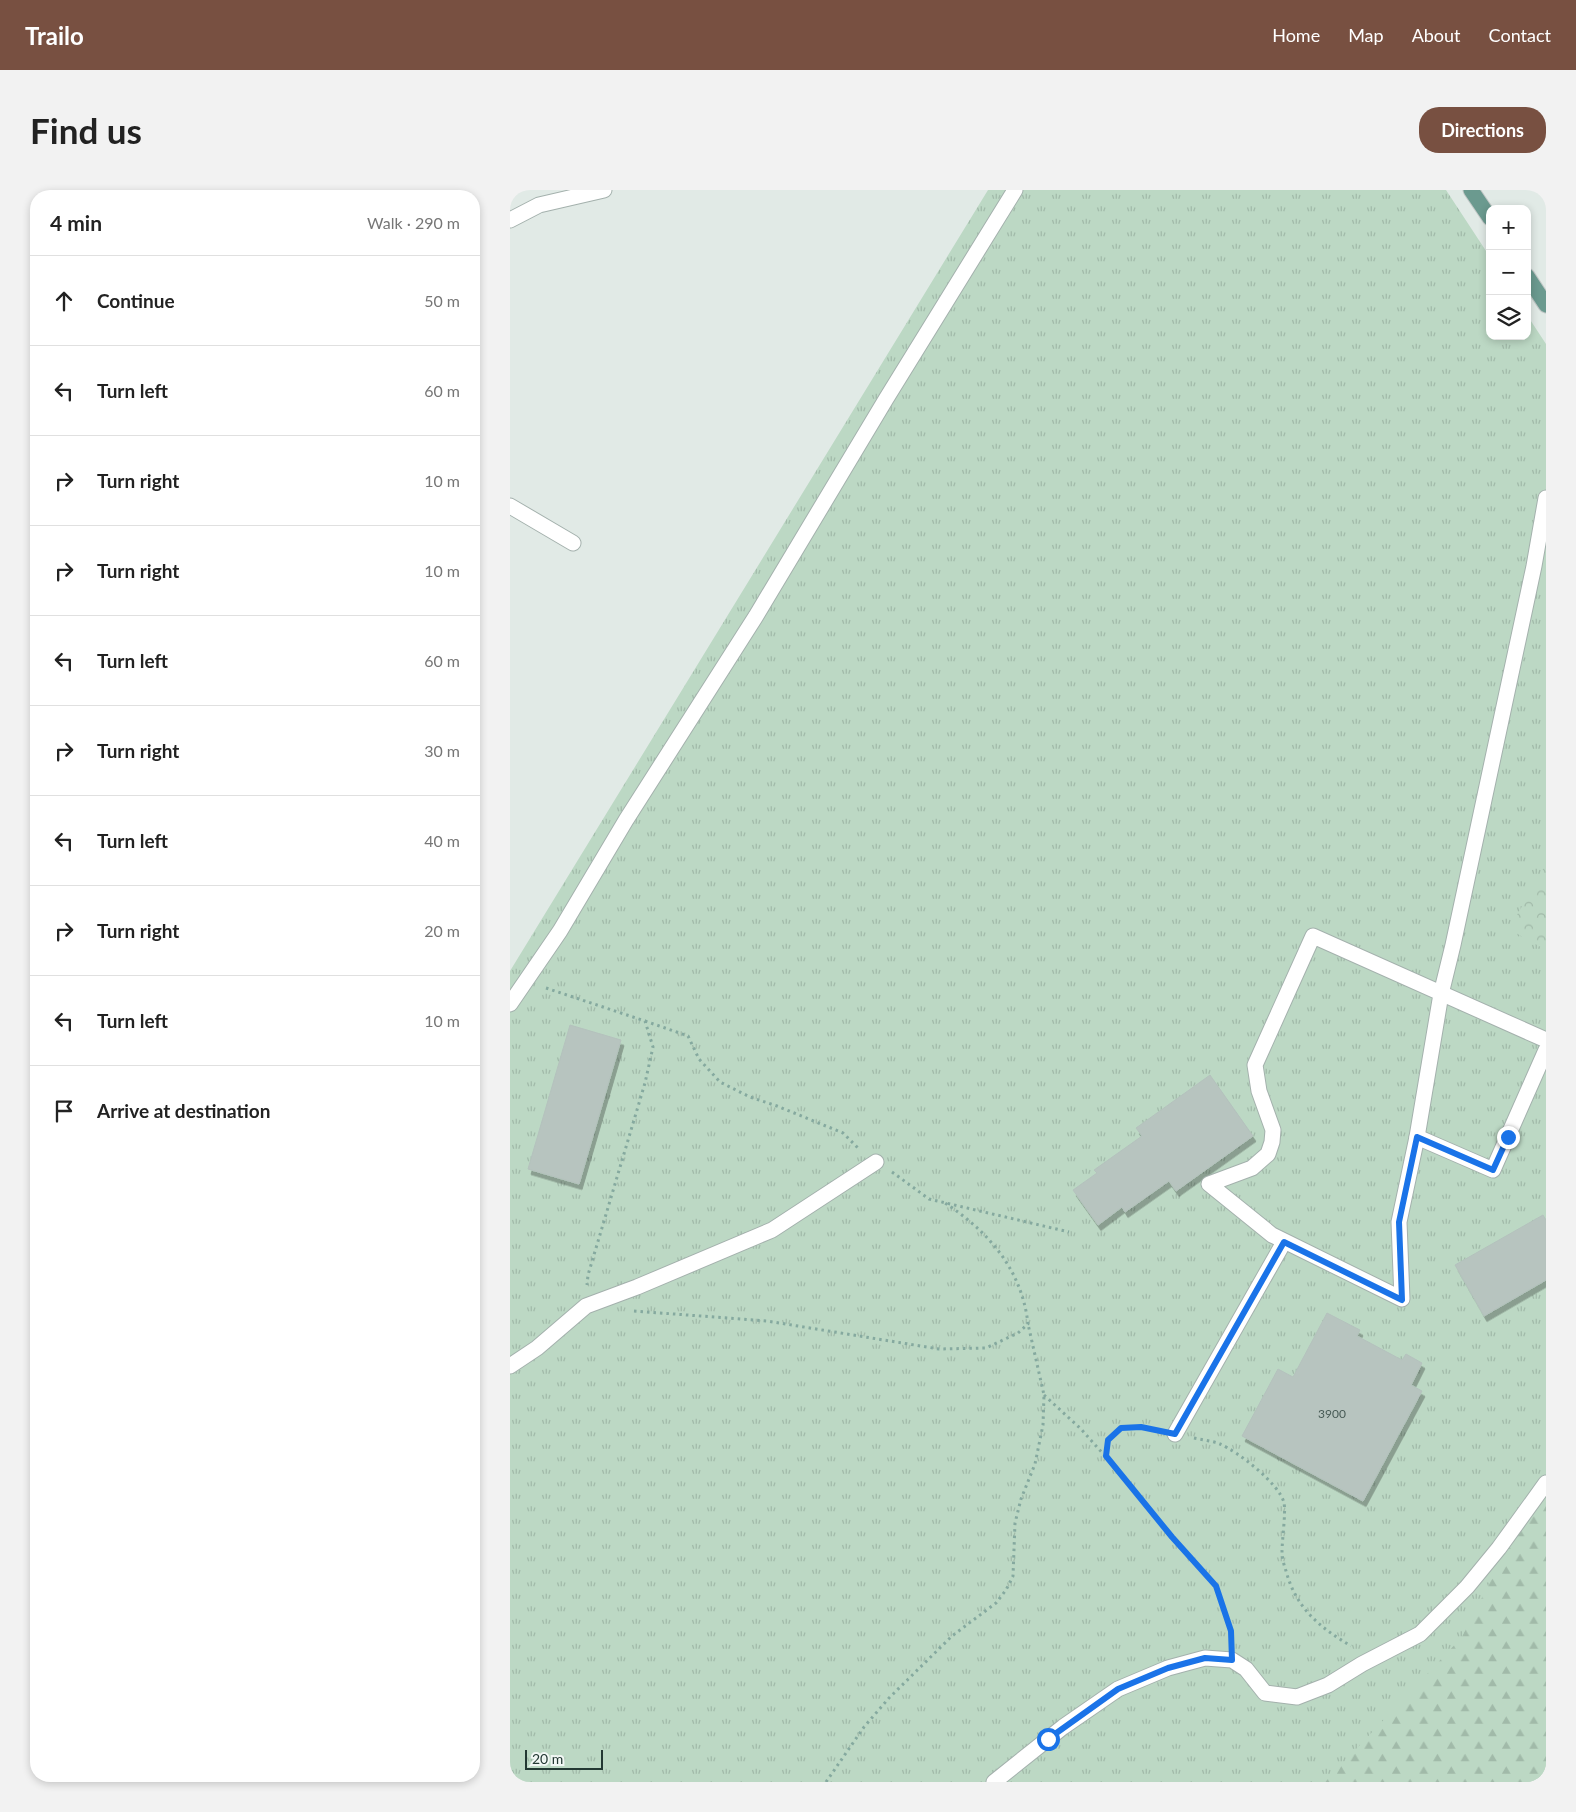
<!DOCTYPE html>
<html lang="en">
<head>
<meta charset="utf-8">
<style>
	body { margin:0; font-family:Lato,sans-serif; background:#f2f2f2; color:#222 }
	.controls { position:absolute; right:15px; top:15px; display:grid; overflow:hidden; border-radius:10px; box-shadow:0 2px 8px #0003 }
	.controls button { width:45px; height:45px; display:grid; place-items:center; padding:0; border:0; border-bottom:1px solid #e0e0e0; background:#fff; color:#222; font:25px sans-serif }
	.scale { position:absolute; left:15px; bottom:12px; width:78px; box-sizing:border-box; padding-left:5px; border:2px solid #233833; border-top:0; font-size:14px; line-height:18px; white-space:nowrap; color:#233833; -webkit-text-stroke:4px #f1f7f4; paint-order:stroke }
	.stop { position:absolute; width:15px; height:15px; margin:-11px; border:4px solid #1a73e8; border-radius:50%; background:#fff }
	.stop.end { background:#1a73e8; border-color:#fff; box-shadow:0 1px 5px #0008 }
	.list { margin:0; padding:0; list-style:none }
	h2 { display:flex; justify-content:space-between; align-items:center; height:65px; margin:0; padding:0 20px; font-size:21px }
	h2 small { font-size:16px; font-weight:400; color:#767676 }
	.list li { display:grid; grid-template-columns:32px 1fr auto; gap:15px; align-items:center; box-sizing:border-box; height:90px; padding:0 20px; border-top:1px solid #e0e0e0 }
	.list b { display:block; font-size:19px; white-space:nowrap }
	.list em { font-size:16px; font-style:normal; color:#767676 }
	.icon { flex:none; width:28px; height:28px; fill:none; stroke:currentColor; stroke-width:2; stroke-linecap:round; stroke-linejoin:round }
	.map { position:relative; flex:none; width:1036px; height:1592px; overflow:hidden; border-radius:20px }
	header { display:flex; align-items:center; gap:30px; box-sizing:border-box; height:70px; padding:0 25px; background:#785041; color:#fff }
	header strong { font-size:24px }
	nav { display:flex; gap:28px; margin-inline-start:auto; font-size:18px }
	.intro { display:flex; align-items:center; justify-content:space-between; box-sizing:border-box; height:120px; padding:0 30px }
	h1 { margin:0; font-size:35px }
	.button { padding:12px 22px; border-radius:20px; background:#785041; color:#fff; font-size:18px; font-weight:700 }
	main { display:flex; gap:30px; padding:0 30px }
	aside { flex:1; background:#fff; border-radius:20px; box-shadow:0 2px 8px #0003 }
	.map>svg:first-child { display:block }
	.grass { fill:url(#grass-tufts) }
	.forest { fill:url(#forest-firs) }
	.park { fill:url(#park-crowns) }
	.building { fill:#b7c4bf; stroke:#b4c2bd; filter:url(#shadow) }
	.lines { fill:none; stroke-linecap:round; stroke-linejoin:round }
	.minor-casing { stroke:#a4b1ad; stroke-width:17 }
	.major-casing { stroke:#c1c7c6; stroke-width:17 }
	.path { stroke:#85a99f; stroke-width:3; stroke-dasharray:2.5 4; stroke-linecap:butt }
	.minor { stroke:#fff; stroke-width:15 }
	.major { stroke:#6b9a8f; stroke-width:15 }
	.route { stroke:#1a73e8; stroke-width:6 }
	.labels { text-anchor:middle; dominant-baseline:central; stroke-width:4; stroke-linejoin:round; paint-order:stroke }
	.number-label { font-size:12px; fill:#485b56 }
</style>
</head>
<body>
<header>
<strong>Trailo</strong>
<nav><a>Home</a><a>Map</a><a>About</a><a>Contact</a></nav>
</header>
<div class="intro"><h1>Find us</h1><a class="button">Directions</a></div>
<main>
<aside>
<h2>4 min<small>Walk · 290 m</small></h2>
<ul class="list">
<li><svg class="icon" aria-label="ahead" viewBox="0 0 24 24"><path d="M12 20V5M6 11l6-6 6 6"/></svg><div><b>Continue</b></div><em>50 m</em></li>
<li><svg class="icon" aria-label="left" viewBox="0 0 24 24"><path d="M17 20v-9H6M10 6l-5 5 5 5"/></svg><div><b>Turn left</b></div><em>60 m</em></li>
<li><svg class="icon" aria-label="right" viewBox="0 0 24 24"><path d="M7 20v-9h11M14 6l5 5-5 5"/></svg><div><b>Turn right</b></div><em>10 m</em></li>
<li><svg class="icon" aria-label="right" viewBox="0 0 24 24"><path d="M7 20v-9h11M14 6l5 5-5 5"/></svg><div><b>Turn right</b></div><em>10 m</em></li>
<li><svg class="icon" aria-label="left" viewBox="0 0 24 24"><path d="M17 20v-9H6M10 6l-5 5 5 5"/></svg><div><b>Turn left</b></div><em>60 m</em></li>
<li><svg class="icon" aria-label="right" viewBox="0 0 24 24"><path d="M7 20v-9h11M14 6l5 5-5 5"/></svg><div><b>Turn right</b></div><em>30 m</em></li>
<li><svg class="icon" aria-label="left" viewBox="0 0 24 24"><path d="M17 20v-9H6M10 6l-5 5 5 5"/></svg><div><b>Turn left</b></div><em>40 m</em></li>
<li><svg class="icon" aria-label="right" viewBox="0 0 24 24"><path d="M7 20v-9h11M14 6l5 5-5 5"/></svg><div><b>Turn right</b></div><em>20 m</em></li>
<li><svg class="icon" aria-label="left" viewBox="0 0 24 24"><path d="M17 20v-9H6M10 6l-5 5 5 5"/></svg><div><b>Turn left</b></div><em>10 m</em></li>
<li><svg class="icon" aria-label="arrive" viewBox="0 0 24 24"><path d="M6 21V4h12l-3 4 3 4H6"/></svg><div><b>Arrive at destination</b></div></li>
</ul>
</aside>
<div class="map">
<svg width="1036" height="1592" viewBox="0 0 1036 1592">
	<defs>
		<pattern id="grass-tufts" width="24" height="20" patternUnits="userSpaceOnUse" patternTransform="scale(1.25)"><rect width="24" height="20" fill="#bcd8c4"/><path d="M3 7l-1-3M5 7V3M7 7l1-3M15 17l-1-3M17 17v-4M19 17l1-3" fill="none" stroke="#a1baa9"/></pattern>
		<pattern id="forest-firs" width="22" height="20" patternUnits="userSpaceOnUse" patternTransform="scale(1.25)"><rect width="22" height="20" fill="#bcd8c4"/><path d="M5 1l3.5 6h-7zM16 11l3.5 6h-7z" fill="#a1baa9"/></pattern>
		<pattern id="park-crowns" width="20" height="18" patternUnits="userSpaceOnUse" patternTransform="scale(1.25)"><rect width="20" height="18" fill="#bcd8c4"/><path d="M2 6a3 3 0 1 1 6 0M12 15a3 3 0 1 1 6 0" fill="none" stroke="#a1baa9"/></pattern>
		<filter id="shadow"><feDropShadow dx="3" dy="5.5" stdDeviation="0" flood-color="#0004"/></filter>
	</defs>
	<rect width="100%" height="100%" fill="#e1eae6"/>
	<polygon class="grass" points="478,0 936,0 980,67 980,146 1017,146 1017,125 1036,154 1036,1592 0,1592 0,781"/>
	<polygon class="forest" points="1036,1281 1036,1592 815,1592 952,1447"/>
	<polygon class="park" points="1036,674 1036,760 999,739"/>
	<g class="building">
		<polygon points="60,835 111,850 69,994 18,979"/>
		<polygon points="700,885 743,946 666,1001 659,991 615,1022 612,1017 588,1035 563,1000 587,983 584,980 632,946 626,938"/>
		<polygon points="1033,1025 1036,1030 1036,1090 974,1126 945,1075"/>
		<polygon points="817,1123 850,1140 847,1146 892,1170 896,1164 912,1173 901,1195 912,1201 853,1311 732,1246 768,1179 783,1187"/>
	</g>
	<g class="lines">
		<defs>
			<g id="minor">
				<polyline points="0,30 29,15 94,0"/>
				<polyline points="1036,308 1024,376 943,755 931,804 907,947 889,1032 892,1109 762,1045 699,994 742,978 758,964 762,952 763,940 749,901 745,875 803,746 1036,850"/>
				<polyline points="0,316 63,353"/>
				<polyline points="0,814 50,741 116,630 246,426 376,209 505,0"/>
				<polyline points="907,947 983,980 1036,860"/>
				<polyline points="0,1176 27,1158 76,1116 127,1097 262,1040 366,972"/>
				<polyline points="665,1244 774,1052"/>
				<polyline points="484,1592 553,1537 608,1499 658,1478 695,1468 722,1470 736,1479 755,1503 787,1507 818,1495 852,1474 910,1444 957,1397 989,1358 1036,1293"/>
			</g>
			<g id="major">
				<polyline points="961,0 980,28"/>
				<polyline points="1017,86 1036,115"/>
			</g>
		</defs>
		<use href="#minor" class="minor-casing"/>
		<use href="#major" class="major-casing"/>
		<g class="path">
			<polyline points="36,798 135,831 143,857 135,893 78,1085 77,1095"/>
			<polyline points="135,831 178,846 189,869 210,892 240,907 267,916 333,943 350,960"/>
			<polyline points="382,982 419,1009 559,1042"/>
			<path d="M124 1121 257 1131 429 1159 476 1158 508 1143 518 1134C512 1080 479 1042 435 1013"/>
			<polyline points="534,1205 571,1239 595,1266"/>
			<polyline points="646,1240 631,1237 611,1237 598,1250 596,1266 662,1347 706,1396 721,1441 721,1449"/>
			<path d="M684 1248C693 1250 703 1251 710 1254 727 1261 770 1294 774 1313 776 1322 772 1350 772 1362 772 1368 774 1375 776 1381 786 1418 809 1437 841 1456"/>
			<polyline points="316,1592 354,1537 379,1508 442,1446 486,1413 496,1400 503,1386 505,1333 511,1309 525,1274 533,1235 534,1205 518,1134"/>
		</g>
		<use href="#minor" class="minor"/>
		<use href="#major" class="major"/>
	</g>
	<g class="lines">
		<polyline class="route" points="538,1549 608,1499 658,1478 695,1468 722,1470 721,1441 706,1396 662,1347 596,1266 598,1250 611,1238 631,1237 665,1244 774,1052 892,1110 889,1032 907,947 983,980 998,947"/>
	</g>
	<g class="labels">
		<g class="number-label">
			<text x="822" y="1223">3900</text>
		</g>
	</g>
</svg>
<div class="controls">
<button>+</button>
<button>−</button>
<button><svg class="icon" aria-label="layers" viewBox="0 0 24 24"><path d="M12 4l9 5-9 5-9-5zM3 14l9 5 9-5"/></svg></button>
</div>
<div class="scale">20 m</div>
<div class="stop" style="left:538px;top:1549px"></div>
<div class="stop end" style="left:998px;top:947px"></div>
</div>
</main>
</body>
</html>
